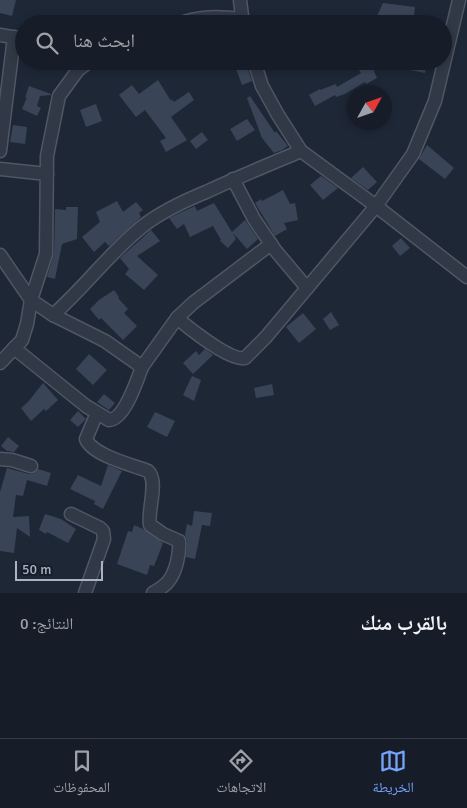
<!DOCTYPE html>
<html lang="ar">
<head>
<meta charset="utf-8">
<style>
	body { margin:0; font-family:Signika,"Noto Naskh Arabic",sans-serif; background:#1f2630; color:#f1f3f6; direction:rtl }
	.compass { position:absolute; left:347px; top:85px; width:45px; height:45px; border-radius:50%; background:#161d28; box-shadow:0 2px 8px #0003; rotate:50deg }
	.scale { position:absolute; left:15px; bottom:12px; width:88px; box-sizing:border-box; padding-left:5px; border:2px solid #abb3c4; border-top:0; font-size:14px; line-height:18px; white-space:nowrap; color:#abb3c4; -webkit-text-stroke:4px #171e2a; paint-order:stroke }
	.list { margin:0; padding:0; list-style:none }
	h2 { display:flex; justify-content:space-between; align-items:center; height:65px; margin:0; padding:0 20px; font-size:21px }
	h2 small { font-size:16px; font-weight:400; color:#9ea2a8 }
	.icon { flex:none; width:28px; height:28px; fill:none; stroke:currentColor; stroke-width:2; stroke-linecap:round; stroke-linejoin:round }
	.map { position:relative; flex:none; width:467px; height:593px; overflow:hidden; direction:ltr }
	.search { position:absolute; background:#161d28; box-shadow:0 2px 8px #0003; left:15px; right:15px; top:15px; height:55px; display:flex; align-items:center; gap:12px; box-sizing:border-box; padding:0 18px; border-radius:28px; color:#9ea2a8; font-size:19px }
	.sheet { height:145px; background:#161d28 }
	nav { display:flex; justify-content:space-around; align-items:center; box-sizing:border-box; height:70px; border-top:1px solid #353b45; background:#161d28; font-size:14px; color:#9ea2a8 }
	nav a { display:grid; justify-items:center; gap:2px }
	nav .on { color:#77a3fc }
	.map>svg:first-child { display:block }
	.building { fill:#394457 }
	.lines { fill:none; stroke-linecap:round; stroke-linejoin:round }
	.minor-casing { stroke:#4f5665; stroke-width:15 }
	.minor { stroke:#313946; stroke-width:12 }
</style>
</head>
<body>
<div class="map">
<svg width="467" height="593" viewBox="0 0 467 593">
	<rect width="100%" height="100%" fill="#1e2736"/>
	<g class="building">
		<polygon points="0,0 16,0 12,16 0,13"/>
		<polygon points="383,3 415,7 413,24 394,24 377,16"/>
		<polygon points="233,61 245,61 252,81 242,85"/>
		<polygon points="412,61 427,61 425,73 410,70"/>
		<polygon points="371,64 377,78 366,84 365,82 345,94 336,97 335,95 315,106 309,95 320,89 320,90 336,84 337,87 361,73 359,70"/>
		<polygon points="158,80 171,101 172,99 174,102 189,92 194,100 171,117 187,140 166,152 160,141 166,138 145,110 136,117 119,95 132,85 139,94"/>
		<polygon points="29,86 51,94 51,95 40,96 37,106 41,108 37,116 22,109 27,97 25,98"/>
		<polygon points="250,96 275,133 276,131 288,146 282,150 274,153 262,138 247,98"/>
		<polygon points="96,104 102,121 86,127 80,110"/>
		<polygon points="247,119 255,130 237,141 230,129"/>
		<polygon points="13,125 27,127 25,144 10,142"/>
		<polygon points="202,132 208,140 196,149 190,141"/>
		<polygon points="427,145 454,168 445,179 419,159"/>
		<polygon points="363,167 377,182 368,190 351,178"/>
		<polygon points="321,176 338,188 323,200 310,185"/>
		<polygon points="283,190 290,204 295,203 298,220 284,223 287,229 275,236 255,203 261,199 262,201"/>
		<polygon points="117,201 123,212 136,202 143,210 139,213 141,217 109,246 105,242 94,252 82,237 100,222 96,212"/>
		<polygon points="214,203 232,232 245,220 258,239 247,249 233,233 236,239 228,248 220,241 221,240 213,226 190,237 184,224 177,229 169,218 195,206 197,211"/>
		<polygon points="66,207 78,207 77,239 62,244 55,279 47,277 54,254 55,209 66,210"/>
		<polygon points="151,230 160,241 137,256 158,275 144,290 125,274 129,269 120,258"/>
		<polygon points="401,238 410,248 400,256 392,246"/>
		<polygon points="114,290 119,297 118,298 128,309 124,313 137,326 123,340 101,318 99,320 90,309 99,300"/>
		<polygon points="331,312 339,325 330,330 323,319"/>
		<polygon points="303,313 316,329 299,343 286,327"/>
		<polygon points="205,349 213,355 193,374 183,363 196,351 199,355"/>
		<polygon points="89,354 107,370 93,385 76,369"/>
		<polygon points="192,376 201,380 194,401 183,395"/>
		<polygon points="43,383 58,400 46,411 44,409 31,421 21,408 28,402"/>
		<polygon points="272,384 274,395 256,398 254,388"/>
		<polygon points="104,394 115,403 109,410 97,402"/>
		<polygon points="78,411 86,419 78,427 70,420"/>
		<polygon points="155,412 175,421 167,437 147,427"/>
		<polygon points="8,437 19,446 14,452 7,451 1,446"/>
		<polygon points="108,465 122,471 103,509 94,504 95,501 70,489 78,475 101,486"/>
		<polygon points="7,468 29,474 33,474 38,469 51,473 47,486 27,480 23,496 16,495 13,517 29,516 30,537 17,528 14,553 0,551 0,492"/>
		<polygon points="194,511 212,513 210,526 202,525 195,559 186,557 187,541 185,535 187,524 192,526"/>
		<polygon points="45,514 61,519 76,529 68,543 47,532 46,534 39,530"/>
		<polygon points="134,525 143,529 163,543 154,566 150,565 147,575 117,564 128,531 132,532"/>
	</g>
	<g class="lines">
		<defs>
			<g id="minor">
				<polyline points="240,0 243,24"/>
				<path d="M177 24C200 16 218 16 241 19"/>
				<polyline points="0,35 24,39"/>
				<polyline points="254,61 262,86 278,115 301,151 376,206 467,277"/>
				<polyline points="0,151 14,37"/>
				<polyline points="0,169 47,174"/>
				<polyline points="233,179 254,219 275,250 307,288"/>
				<path d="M0 255 31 300 53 315C85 287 110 252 143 226 162 211 184 201 206 192 238 177 270 164 301 151"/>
				<path d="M53 315 105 341 142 367 177 318C189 328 230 361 245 358L266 337 376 206 413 154 435 101 459 0"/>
				<polyline points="177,318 193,303 271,244"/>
				<path d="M14 348 86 406 109 420C125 419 137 380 142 367"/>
				<polyline points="0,363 22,340 27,324 31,300 46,254 47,156 59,96 78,70 90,61"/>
				<path d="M97 413 86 439C92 455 132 465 148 471 159 481 147 511 150 525L163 534 179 541C180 554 176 573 167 583 163 587 158 590 153 593"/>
				<polyline points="0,459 12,460 31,466"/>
				<polyline points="71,514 100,528 103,531 104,539 85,593"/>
			</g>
		</defs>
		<use href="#minor" class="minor-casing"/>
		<use href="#minor" class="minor"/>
	</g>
</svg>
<svg class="compass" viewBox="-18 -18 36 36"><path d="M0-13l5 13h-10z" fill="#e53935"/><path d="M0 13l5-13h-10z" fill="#9ea2a8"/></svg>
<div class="scale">50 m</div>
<div class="search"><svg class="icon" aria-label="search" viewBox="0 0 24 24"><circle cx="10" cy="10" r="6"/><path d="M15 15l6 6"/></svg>ابحث هنا</div>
</div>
<section class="sheet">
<h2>بالقرب منك<small>النتائج: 0</small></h2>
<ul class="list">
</ul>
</section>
<nav>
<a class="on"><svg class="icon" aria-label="map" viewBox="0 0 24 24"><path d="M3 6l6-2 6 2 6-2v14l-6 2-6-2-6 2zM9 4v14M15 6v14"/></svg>الخريطة</a>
<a><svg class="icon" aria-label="directions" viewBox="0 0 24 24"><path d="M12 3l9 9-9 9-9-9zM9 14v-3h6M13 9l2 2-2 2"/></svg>الاتجاهات</a>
<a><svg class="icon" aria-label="saved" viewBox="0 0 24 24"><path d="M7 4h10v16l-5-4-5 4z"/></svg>المحفوظات</a>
</nav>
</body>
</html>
